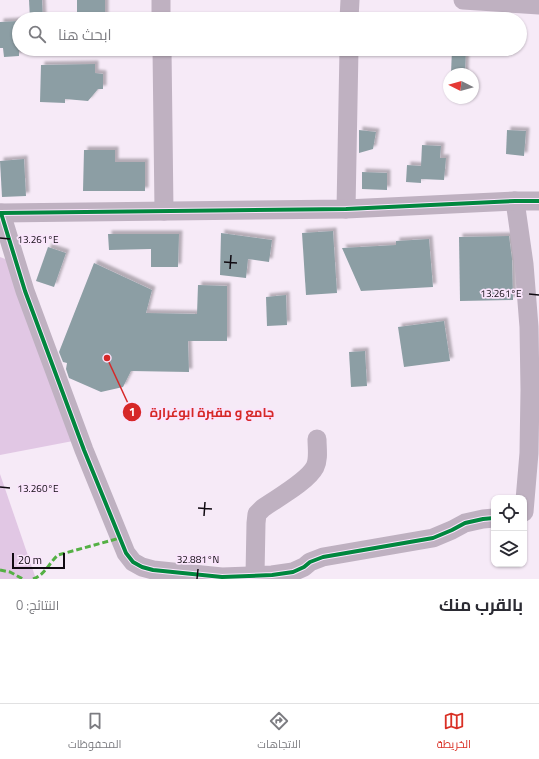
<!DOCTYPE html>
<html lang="ar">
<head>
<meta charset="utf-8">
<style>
	body { margin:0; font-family:"Titillium Web",Cairo,sans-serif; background:#f7f7f7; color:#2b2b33; direction:rtl }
	.controls { position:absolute; right:12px; bottom:12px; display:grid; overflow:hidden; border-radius:8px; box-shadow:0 1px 3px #0004 }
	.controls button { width:36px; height:36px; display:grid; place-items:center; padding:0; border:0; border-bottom:1px solid #e1e1e2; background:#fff; color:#2b2b33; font:20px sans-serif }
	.compass { position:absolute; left:443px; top:68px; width:36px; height:36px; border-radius:50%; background:#fff; box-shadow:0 1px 3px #0004; rotate:276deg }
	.scale { position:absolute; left:12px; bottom:10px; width:53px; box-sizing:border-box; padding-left:4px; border:2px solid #100a11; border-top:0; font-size:11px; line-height:14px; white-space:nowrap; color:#100a11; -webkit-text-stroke:3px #fae5fc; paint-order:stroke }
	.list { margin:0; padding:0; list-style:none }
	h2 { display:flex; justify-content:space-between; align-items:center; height:52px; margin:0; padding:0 16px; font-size:17px }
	h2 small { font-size:13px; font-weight:400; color:#7c7c81 }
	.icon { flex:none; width:22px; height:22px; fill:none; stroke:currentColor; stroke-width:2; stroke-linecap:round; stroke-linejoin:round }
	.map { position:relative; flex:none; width:539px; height:579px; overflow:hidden; direction:ltr }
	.search { position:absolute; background:#fff; box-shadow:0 1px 3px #0004; left:12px; right:12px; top:12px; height:44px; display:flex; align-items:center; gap:10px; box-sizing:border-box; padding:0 14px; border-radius:22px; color:#7c7c81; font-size:15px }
	.sheet { height:124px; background:#fff }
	nav { display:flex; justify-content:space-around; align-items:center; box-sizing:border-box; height:56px; border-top:1px solid #e1e1e2; background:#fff; font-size:11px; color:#7c7c81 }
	nav a { display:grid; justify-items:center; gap:2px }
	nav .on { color:#d93025 }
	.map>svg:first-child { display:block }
	.green { fill:#e1c7e4 }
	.building { fill:#8c9ea4; filter:url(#shadow) }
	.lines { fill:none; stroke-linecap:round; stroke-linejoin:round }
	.minor { stroke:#bfb1c1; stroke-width:19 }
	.quiet { stroke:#54b044; stroke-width:3; stroke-dasharray:6 3; stroke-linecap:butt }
	.cycleway-casing { stroke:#fae5fc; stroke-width:6 }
	.cycleway { stroke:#00873e; stroke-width:4 }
	.ticks { fill:none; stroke:#100a11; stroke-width:1.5 }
	.ticks-label { font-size:10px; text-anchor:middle; fill:#100a11; stroke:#fae5fc; stroke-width:3.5; stroke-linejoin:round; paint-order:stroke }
	.leader { fill:none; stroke:#d62828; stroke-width:1.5 }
	.callout-dot { fill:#d62828; stroke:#fae5fc; stroke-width:1.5 }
	.mark-label { font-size:12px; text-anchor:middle; font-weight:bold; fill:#fff }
	.callout-label { font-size:13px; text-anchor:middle; font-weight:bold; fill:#d62828; stroke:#fae5fc; stroke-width:3.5; stroke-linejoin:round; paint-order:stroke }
</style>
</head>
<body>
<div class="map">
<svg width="539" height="579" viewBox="0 0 539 579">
	<defs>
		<filter id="shadow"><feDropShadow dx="3.5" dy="-3.5" stdDeviation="1" flood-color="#0004"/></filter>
	</defs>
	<rect width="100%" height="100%" fill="#f6eaf7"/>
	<g class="green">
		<polygon points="0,257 8,260 73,441 0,455"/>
		<polygon points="0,474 36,579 0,579"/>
	</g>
	<g class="building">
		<polygon points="29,0 42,0 43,19 30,19"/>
		<rect x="77" y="0" width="28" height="19"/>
		<polygon points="19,21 19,56 4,57 3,48 0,48 0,22"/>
		<polygon points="452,49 466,49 465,74 451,74"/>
		<polygon points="95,64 95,73 103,74 103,89 98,89 88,101 65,99 65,103 40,102 41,65"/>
		<polygon points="359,130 376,132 373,149 359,153"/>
		<polygon points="507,130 526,131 524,156 506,154"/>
		<polygon points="422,145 441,146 440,158 446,158 444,180 421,179 421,183 406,182 407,165 421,166"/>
		<polygon points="84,150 115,150 115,162 145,162 145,191 83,191"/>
		<polygon points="24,159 26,196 2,197 0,161"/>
		<polygon points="362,172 387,173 387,190 362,189"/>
		<polygon points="333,231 337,293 306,295 302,233"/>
		<polygon points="221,233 272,240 269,262 248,259 246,278 220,275"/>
		<polygon points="108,234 179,234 178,267 151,267 151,249 109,250"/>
		<polygon points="509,236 512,259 513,300 460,301 459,237"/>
		<polygon points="429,239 433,287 361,291 342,248 396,245 396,241"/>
		<polygon points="48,247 66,253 54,287 36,281"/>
		<polygon points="94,263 152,290 146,313 197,314 198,285 227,286 227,341 188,341 189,372 131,371 123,387 101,392 69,378 66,369 67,363 63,362 59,352"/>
		<polygon points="286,295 287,325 267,326 266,297"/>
		<polygon points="444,321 450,361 404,367 398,327"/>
		<polygon points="365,351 367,386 351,387 349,352"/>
	</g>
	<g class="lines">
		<g class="minor">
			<polyline points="161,0 161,19"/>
			<polyline points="463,0 539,5"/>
			<polyline points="349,19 350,0"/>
			<polyline points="162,49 164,211"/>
			<polyline points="515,201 524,264 529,327 530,390 529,453 524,512"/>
			<polyline points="346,209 349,49"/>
			<polyline points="0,213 346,209 515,201 539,201"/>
			<polyline points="1,213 25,291 84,450 126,553 133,562 142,567 153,570 222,577 272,575 293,572 304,567 310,562 323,557 433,538 452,530 465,523 483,519 494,518"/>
			<path d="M255 575 256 523 257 514 263 508C277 498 307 482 315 467 319 459 317 448 317 439"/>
		</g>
		<g class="quiet">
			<polyline points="0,570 10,572 23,579"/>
			<path d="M33 579C45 575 49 563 58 555L120 538"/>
		</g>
		<defs>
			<g id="cycleway">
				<polyline points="0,213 346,209 515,201 539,201"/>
				<polyline points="1,213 25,291 84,450 126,553 133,562 142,567 153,570 222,577 272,575 293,572 304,567 310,562 323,557 433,538 452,530 465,523 483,519 494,518"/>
			</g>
		</defs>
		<use href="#cycleway" class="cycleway-casing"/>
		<use href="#cycleway" class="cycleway"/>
	</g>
	<path class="ticks" d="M0 238 10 239M224 262 237 263M230 269 231 255M529 294 539 295M0 487 10 488M198 508 212 509M204 516 205 502M197 579 198 569"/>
	<g class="ticks-label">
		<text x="38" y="243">13.261°E</text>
		<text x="501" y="297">13.261°E</text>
		<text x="38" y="492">13.260°E</text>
		<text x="198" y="563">32.881°N</text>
	</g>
	<path class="leader" d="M107 358L132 412"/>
	<g class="callout-dot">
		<circle cx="107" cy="358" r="4"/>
		<circle cx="132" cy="412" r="10"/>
	</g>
	<g class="mark-label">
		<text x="132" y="416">1</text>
	</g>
	<g class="callout-label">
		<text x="212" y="417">جامع و مقبرة ابوغرارة</text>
	</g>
</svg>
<div class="controls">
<button><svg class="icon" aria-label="locate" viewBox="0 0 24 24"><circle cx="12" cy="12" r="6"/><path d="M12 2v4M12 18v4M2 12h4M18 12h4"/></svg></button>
<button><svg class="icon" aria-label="layers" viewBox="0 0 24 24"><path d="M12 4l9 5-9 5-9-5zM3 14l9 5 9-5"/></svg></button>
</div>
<svg class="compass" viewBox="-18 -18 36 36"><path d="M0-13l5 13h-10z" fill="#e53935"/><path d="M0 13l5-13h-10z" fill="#7c7c81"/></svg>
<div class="scale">20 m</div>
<div class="search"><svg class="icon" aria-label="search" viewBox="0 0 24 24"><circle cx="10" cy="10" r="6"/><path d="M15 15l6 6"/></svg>ابحث هنا</div>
</div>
<section class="sheet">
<h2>بالقرب منك<small>النتائج: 0</small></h2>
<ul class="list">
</ul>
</section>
<nav>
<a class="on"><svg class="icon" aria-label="map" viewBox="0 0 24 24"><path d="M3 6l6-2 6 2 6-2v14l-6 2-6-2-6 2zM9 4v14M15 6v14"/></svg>الخريطة</a>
<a><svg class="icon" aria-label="directions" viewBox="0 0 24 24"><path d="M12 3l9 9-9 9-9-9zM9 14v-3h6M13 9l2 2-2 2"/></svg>الاتجاهات</a>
<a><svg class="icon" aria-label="saved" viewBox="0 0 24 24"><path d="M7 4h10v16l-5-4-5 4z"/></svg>المحفوظات</a>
</nav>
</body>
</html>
